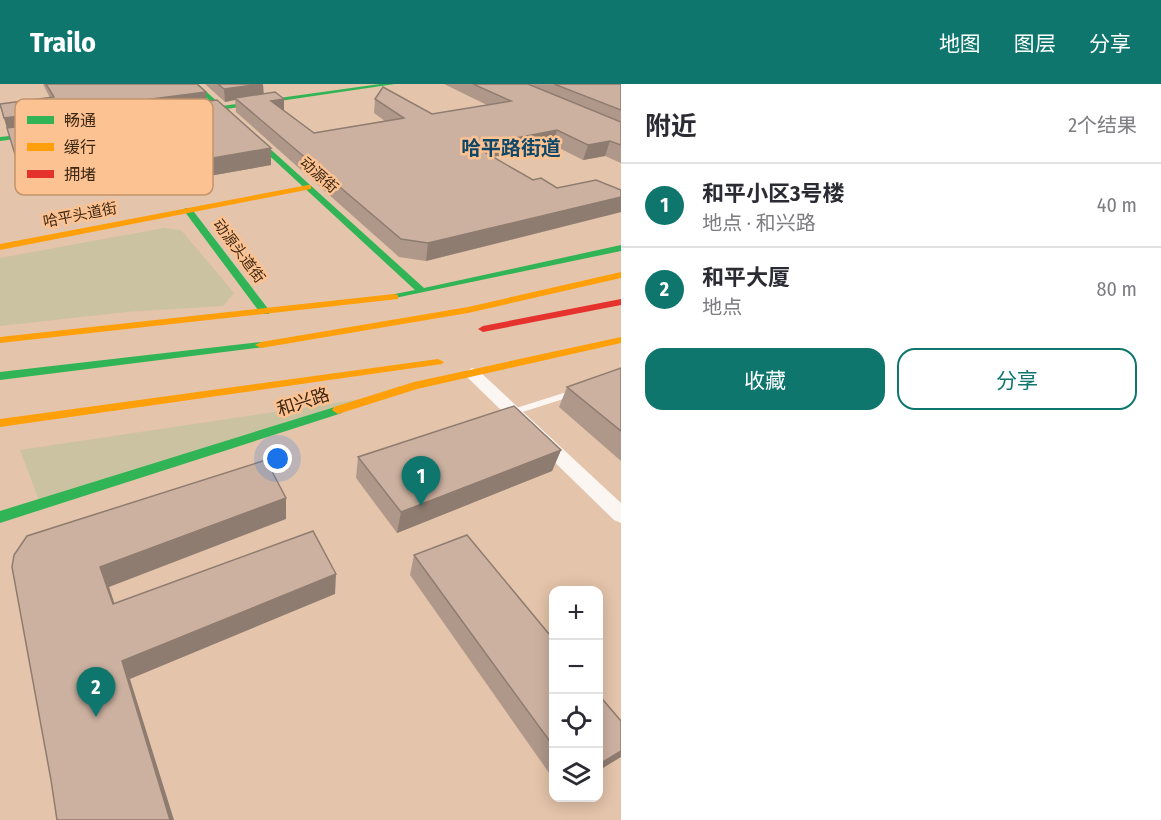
<!DOCTYPE html>
<html lang="zh">
<head>
<meta charset="utf-8">
<style>
	body { margin:0; font-family:"Fira Sans Condensed","Noto Sans SC",sans-serif; background:#f2f2f3; color:#2b2b33 }
	.controls { position:absolute; right:18px; bottom:18px; display:grid; overflow:hidden; border-radius:12px; box-shadow:0 3px 15px #0003 }
	.controls button { width:54px; height:54px; display:grid; place-items:center; padding:0; border:0; border-bottom:2px solid #e1e1e2; background:#fff; color:#2b2b33; font:30px sans-serif }
	.you { position:absolute; left:278px; top:375px; width:21px; height:21px; margin:-15px; border:4px solid #fff; border-radius:50%; background:#1a73e8; box-shadow:0 0 0 9px #1a73e833 }
	.badge { display:grid; place-items:center; width:39px; height:39px; border-radius:50%; background:#0f766e; color:#fff; font-size:20px; font-weight:700 }
	.pin { position:absolute; translate:-50% -50px; filter:drop-shadow(0 2px 3px #0008) }
	.pin::after { content:''; position:absolute; top:32px; width:21px; height:18px; background:inherit; clip-path:polygon(0 0,100% 0,50% 100%) }
	.list { margin:0; padding:0; list-style:none }
	h2 { display:flex; justify-content:space-between; align-items:center; height:78px; margin:0; padding:0 24px; font-size:26px }
	h2 small { font-size:20px; font-weight:400; color:#7c7c81 }
	.list li { display:grid; grid-template-columns:39px 1fr auto; gap:18px; align-items:center; box-sizing:border-box; height:84px; padding:0 24px; border-top:2px solid #e1e1e2 }
	.list b { display:block; font-size:22px; white-space:nowrap }
	.list p { margin:0; font-size:20px; white-space:nowrap; color:#7c7c81 }
	.list em { font-size:20px; font-style:normal; color:#7c7c81 }
	.actions { display:flex; gap:12px; padding:18px 24px }
	.actions a { flex:1; padding:14px 0; border:2px solid #0f766e; border-radius:18px; text-align:center; font-size:21px; color:#0f766e }
	.actions .main { background:#0f766e; color:#fff }
	.icon { flex:none; width:33px; height:33px; fill:none; stroke:currentColor; stroke-width:2; stroke-linecap:round; stroke-linejoin:round }
	.map { position:relative; flex:none; width:621px; height:736px; overflow:hidden }
	header { display:flex; align-items:center; gap:36px; box-sizing:border-box; height:84px; padding:0 30px; background:#0f766e; color:#fff }
	header strong { font-size:28px }
	nav { display:flex; gap:33px; margin-inline-start:auto; font-size:21px }
	main { display:flex }
	aside { flex:1; background:#fff }
	.map>svg:first-child { display:block }
	.green { fill:#cac2a0 }
	.lines { fill:none; stroke-linecap:round; stroke-linejoin:round }
	.lane { fill:#fbf6f2; fill-rule:evenodd }
	.street { fill:#fbf6f2; fill-rule:evenodd }
	.fast { fill:#30b455; fill-rule:evenodd }
	.slow { fill:#ff9f0a; fill-rule:evenodd }
	.jam { fill:#e5322d; fill-rule:evenodd }
	.wall { fill:#af988a }
	.shaded-wall { fill:#8f7c70 }
	.building { fill:#ccb1a0; stroke:#8f7c70; stroke-width:1.5 }
	.labels { text-anchor:middle; dominant-baseline:central; stroke-width:5; stroke-linejoin:round; paint-order:stroke }
	.far-street-label { font-size:15px; fill:#3d2713; stroke:#fcc291 }
	.street-label { font-size:18px; fill:#3d2713; stroke:#fcc291 }
	.far-district-label { font-size:20px; font-weight:bold; fill:#0f4769; stroke:#fcc291 }
	.key { fill:#fcc291; stroke:#c3946b; stroke-width:1.5 }
	.key-label { font-size:16px; fill:#3d2713 }
</style>
</head>
<body>
<header>
<strong>Trailo</strong>
<nav><a>地图</a><a>图层</a><a>分享</a></nav>
</header>
<main>
<div class="map">
<svg width="621" height="736" viewBox="0 0 621 736">
	<rect width="100%" height="100%" fill="#e4c4aa"/>
	<g class="green">
		<polygon points="164,144 181,146 234,209 223,222 126,228 0,242 0,174"/>
		<polygon points="375,313 40,419 20,366"/>
	</g>
	<g class="lines">
		<polygon class="lane" points="573,306 577,309 576,311 513,331 509,328 510,326"/>
		<polygon class="street" points="472,284 478,286 621,419 621,439 614,436 466,292 464,289"/>
		<g class="fast">
			<polygon points="192,0 198,0 222,22 380,0 395,0 226,25 424,204 621,161 621,167 390,215 390,211 415,206 220,26 189,29 191,26 216,23"/>
			<polygon points="48,48 46,51 0,57 0,53"/>
			<polygon points="185,124 191,124 269,226 269,230 261,230 185,128"/>
			<polygon points="261,258 267,261 265,263 0,296 0,288"/>
			<polygon points="338,322 342,323 344,326 342,329 0,439 0,427"/>
		</g>
		<g class="slow">
			<polygon points="308,101 311,101 311,105 0,166 0,160"/>
			<polygon points="621,188 621,194 468,229 261,264 255,261 261,258 468,223"/>
			<polygon points="394,210 398,211 398,215 0,259 0,253"/>
			<polygon points="621,253 621,259 417,305 338,330 332,326 334,323 414,298"/>
			<polygon points="438,275 444,278 442,280 0,343 0,335"/>
		</g>
		<polygon class="jam" points="621,215 621,221 483,248 478,245 483,242"/>
	</g>
	<g class="wall">
		<polygon points="43,0 197,0 207,17 271,81 112,109 46,110 26,104 0,21 50,14"/>
		<polygon points="205,0 263,0 263,10 284,15 284,26 314,49 385,37 374,29 375,15 432,30 487,21 444,0 621,0 621,79 605,72 583,76 553,61 493,73 533,96 557,104 621,106 621,128 426,177 399,173 236,28 235,16 225,18"/>
		<polygon points="621,284 621,377 559,323 567,303"/>
		<polygon points="561,366 552,387 397,449 356,394 358,373"/>
		<polygon points="414,471 554,556 554,696 410,491"/>
	</g>
	<g class="shaded-wall">
		<polygon points="263,0 264,12 235,14 235,16 225,18 224,5"/>
		<polygon points="206,8 207,20 8,48 4,34"/>
		<polygon points="284,15 284,29 271,17"/>
		<polygon points="557,46 553,61 471,77 474,62"/>
		<polygon points="610,57 605,72 583,76 588,61"/>
		<polygon points="271,64 271,81 112,109 109,92"/>
		<polygon points="621,113 621,128 426,177 428,159"/>
		<polygon points="561,366 552,387 397,449 401,428"/>
		<polygon points="286,414 286,435 109,503 121,539 113,520 100,483"/>
		<polygon points="336,490 335,510 130,595 174,736 170,736 122,577"/>
		<polygon points="621,667 621,673 598,687 598,681"/>
	</g>
	<g class="building">
		<polygon points="46,0 197,0 206,8 4,34 0,20 54,13"/>
		<polygon points="218,0 261,0 224,5"/>
		<polygon points="473,0 528,0 621,38 621,61 610,57 588,61 557,46 474,62 533,96 541,94 557,104 596,96 621,106 621,113 428,159 401,155 235,14 275,8 284,15 271,17 314,49 404,34 375,15 383,3 432,30 511,17"/>
		<polygon points="554,0 621,0 621,26"/>
		<polygon points="217,16 271,64 109,92 41,93 20,87 7,44"/>
		<polygon points="621,284 621,347 567,303"/>
		<polygon points="514,322 561,366 401,428 358,373"/>
		<polygon points="266,376 286,414 100,483 113,520 313,447 336,490 122,577 170,736 57,736 51,696 12,483 14,471 27,452"/>
		<polygon points="467,451 554,556 554,663 414,471"/>
		<polygon points="598,610 621,637 621,667 598,681"/>
	</g>
	<g class="labels">
		<g class="far-street-label">
			<text transform="translate(319 91) rotate(42)">动源街</text>
			<text transform="translate(80 131) rotate(-11)">哈平头道街</text>
			<text transform="translate(239 167) rotate(53)">动源头道街</text>
		</g>
		<g class="street-label">
			<text transform="translate(303 318) rotate(-18)">和兴路</text>
		</g>
		<g class="far-district-label">
			<text x="511" y="64">哈平路街道</text>
		</g>
	</g>
	<rect x="15" y="15" width="198" height="96" rx="9" class="key"/>
	<rect x="27" y="32" width="27" height="8" fill="#30b455"/>
	<rect x="27" y="59" width="27" height="8" fill="#ff9f0a"/>
	<rect x="27" y="86" width="27" height="8" fill="#e5322d"/>
	<g class="key-label">
		<text x="64" y="42">畅通</text>
		<text x="64" y="69">缓行</text>
		<text x="64" y="96">拥堵</text>
	</g>
</svg>
<div class="controls">
<button>+</button>
<button>−</button>
<button><svg class="icon" aria-label="locate" viewBox="0 0 24 24"><circle cx="12" cy="12" r="6"/><path d="M12 2v4M12 18v4M2 12h4M18 12h4"/></svg></button>
<button><svg class="icon" aria-label="layers" viewBox="0 0 24 24"><path d="M12 4l9 5-9 5-9-5zM3 14l9 5 9-5"/></svg></button>
</div>
<div class="you"></div>
<div class="pin badge" style="left:421px;top:422px">1</div>
<div class="pin badge" style="left:96px;top:633px">2</div>
</div>
<aside>
<h2>附近<small>2个结果</small></h2>
<ul class="list">
<li><span class="badge">1</span><div><b>和平小区3号楼</b><p>地点 · 和兴路</p></div><em>40 m</em></li>
<li><span class="badge">2</span><div><b>和平大厦</b><p>地点</p></div><em>80 m</em></li>
</ul>
<div class="actions"><a class="main">收藏</a><a>分享</a></div>
</aside>
</main>
</body>
</html>
